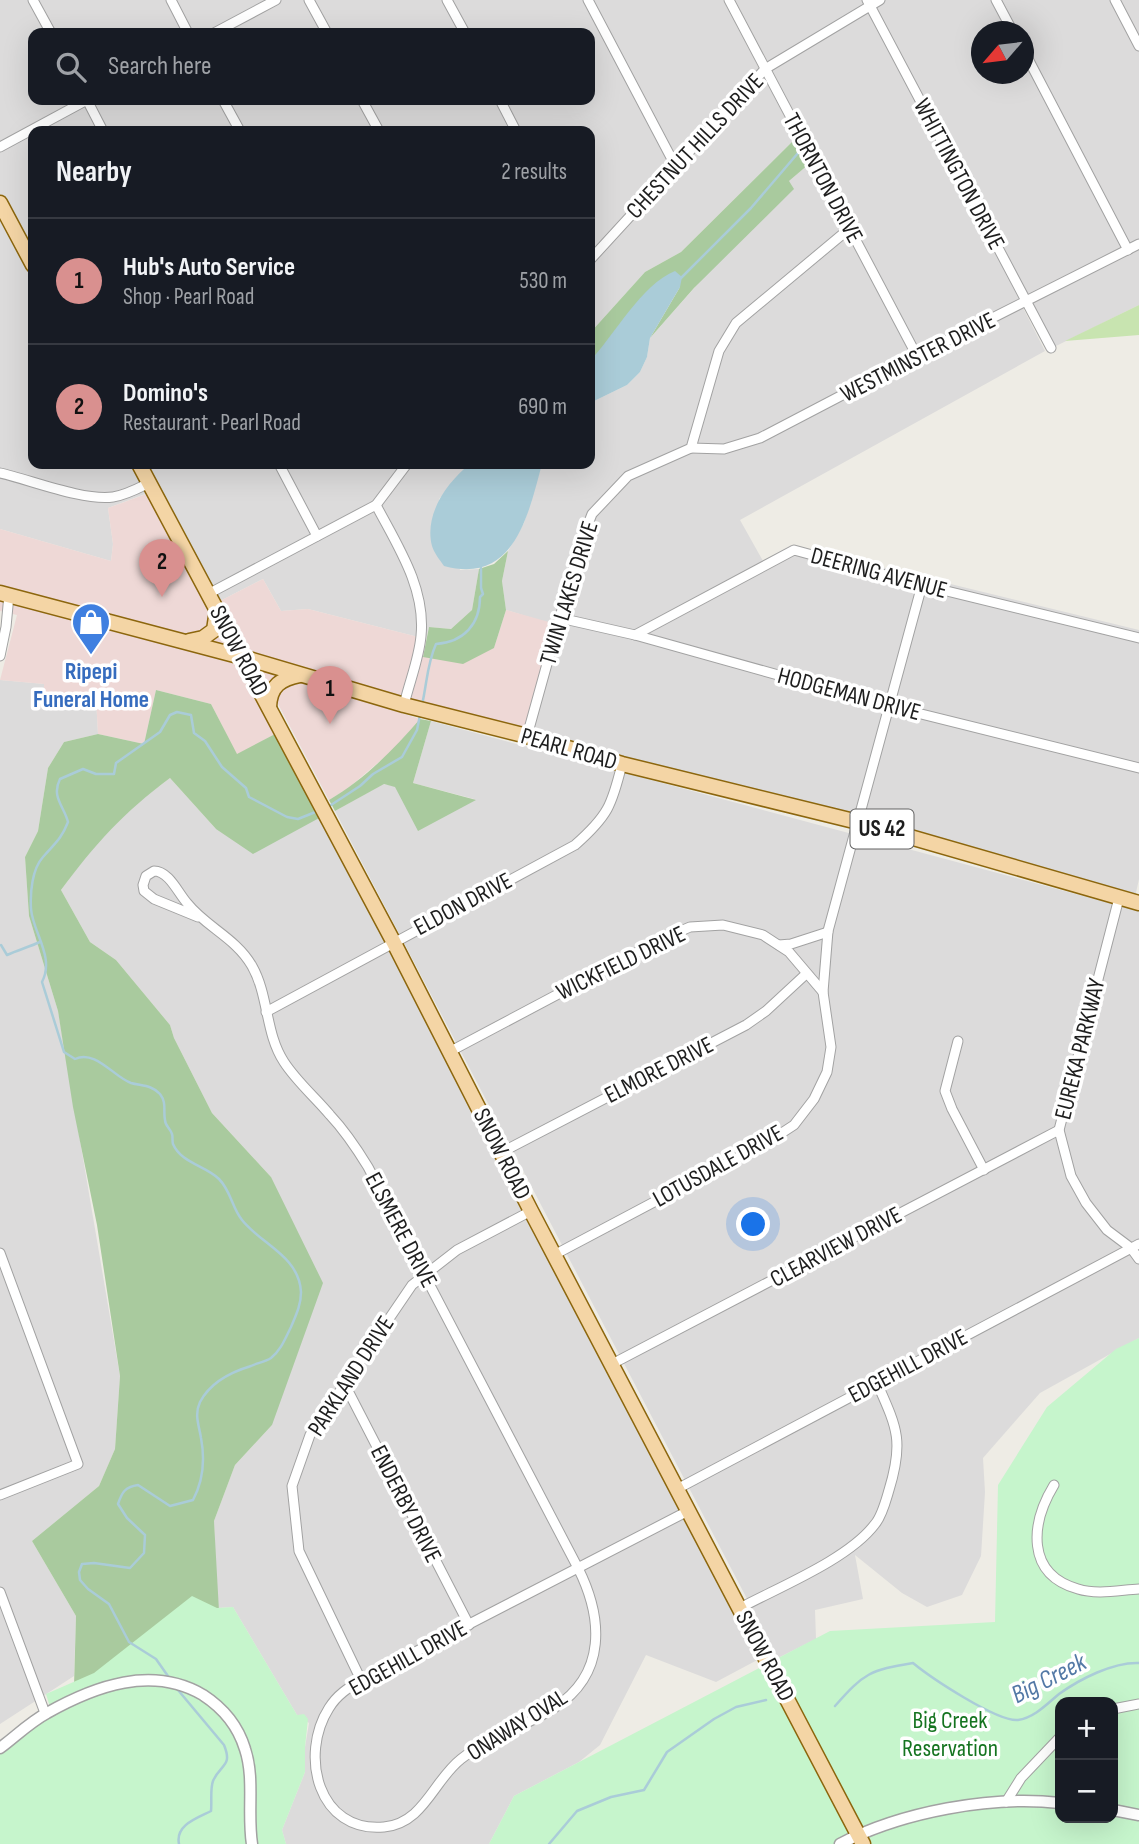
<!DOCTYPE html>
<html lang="en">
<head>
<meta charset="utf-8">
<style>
	body { margin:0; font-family:"Sofia Sans Condensed",sans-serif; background:#20242c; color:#f1f3f6 }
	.controls { position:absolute; right:21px; bottom:21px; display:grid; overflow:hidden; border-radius:14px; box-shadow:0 7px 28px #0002 }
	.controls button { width:63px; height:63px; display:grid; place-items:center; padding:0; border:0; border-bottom:2px solid #363941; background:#171b24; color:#f1f3f6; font:35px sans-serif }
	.compass { position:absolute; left:971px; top:21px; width:63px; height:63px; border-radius:50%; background:#171b24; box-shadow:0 7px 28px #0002; rotate:242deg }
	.you { position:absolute; left:754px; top:1225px; width:24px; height:24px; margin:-18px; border:5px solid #fff; border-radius:50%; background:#1a73e8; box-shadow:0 0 0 10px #1a73e833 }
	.badge { display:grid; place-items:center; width:46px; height:46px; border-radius:50%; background:#d9908f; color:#111; font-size:23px; font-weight:700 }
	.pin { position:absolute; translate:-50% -58px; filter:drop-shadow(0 2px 4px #0008) }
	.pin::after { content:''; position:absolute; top:37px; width:24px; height:21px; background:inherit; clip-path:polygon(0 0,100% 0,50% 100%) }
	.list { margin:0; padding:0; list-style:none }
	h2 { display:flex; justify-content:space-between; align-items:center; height:91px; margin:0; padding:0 28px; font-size:30px }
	h2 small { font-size:23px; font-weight:400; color:#9ea1a6 }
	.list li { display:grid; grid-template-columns:46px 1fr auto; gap:21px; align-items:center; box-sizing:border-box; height:126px; padding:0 28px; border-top:2px solid #363941 }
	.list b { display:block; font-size:26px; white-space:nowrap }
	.list p { margin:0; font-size:23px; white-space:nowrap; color:#9ea1a6 }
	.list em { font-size:23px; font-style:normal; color:#9ea1a6 }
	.icon { flex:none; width:38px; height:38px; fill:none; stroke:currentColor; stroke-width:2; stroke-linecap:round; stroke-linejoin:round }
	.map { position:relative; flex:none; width:1139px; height:1844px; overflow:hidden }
	.search { position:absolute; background:#171b24; box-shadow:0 7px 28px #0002; left:28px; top:28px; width:567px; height:77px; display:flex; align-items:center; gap:18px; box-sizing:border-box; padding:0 24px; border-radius:14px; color:#9ea1a6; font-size:26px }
	.panel { position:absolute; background:#171b24; box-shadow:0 7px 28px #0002; left:28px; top:126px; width:567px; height:343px; border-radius:14px }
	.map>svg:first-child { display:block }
	.residential { fill:#dcdbdb; fill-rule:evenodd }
	.commercial { fill:#eed8d6 }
	.grass { fill:#c8e4b0 }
	.forest { fill:#a9ca9e }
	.park { fill:#c6f5cc; fill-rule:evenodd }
	.water { fill:#aaccd8 }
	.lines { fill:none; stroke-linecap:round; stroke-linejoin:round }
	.stream { stroke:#aaccd8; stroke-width:2.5 }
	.minor-casing { stroke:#a2a2a2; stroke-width:11 }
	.tertiary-casing { stroke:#a2a2a2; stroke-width:13 }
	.primary-casing { stroke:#8c660d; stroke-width:17 }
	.minor { stroke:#fff; stroke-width:9 }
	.tertiary { stroke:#fff; stroke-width:10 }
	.primary { stroke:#f4d5a5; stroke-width:14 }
	.labels { text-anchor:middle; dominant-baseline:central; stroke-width:7; stroke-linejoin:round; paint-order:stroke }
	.shield { fill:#fff; stroke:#626262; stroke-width:2 }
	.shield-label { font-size:23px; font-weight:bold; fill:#1e1e1e }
	.street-label { font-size:24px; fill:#1e1e1e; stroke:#fff }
	.shop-label { font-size:24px; font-weight:bold; fill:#366cbe; stroke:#fff }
	.park-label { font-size:24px; fill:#157420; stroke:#fff }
	.water-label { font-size:26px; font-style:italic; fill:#5379a6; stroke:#fff }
</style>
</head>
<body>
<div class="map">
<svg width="1139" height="1844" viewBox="0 0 1139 1844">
	<rect width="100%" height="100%" fill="#eeece5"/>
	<g class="residential">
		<path d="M0 0H723L796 138 681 252 645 272 590 333V131H33V259L0 197ZM33 33H590V100H33Z"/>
		<path d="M735 0H1139V241L1019 300 1045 351 740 520 763 561 791 545 1139 630V879L1135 897 525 732 555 625 506 610 502 581 508 551 524 523 542 464H590V403L627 385 640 372 647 357 650 338 789 181 809 164 912 355 920 351ZM982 32H1024V74H982Z"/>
		<polygon points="0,205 33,267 33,464 138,464 153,491 108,508 113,544 111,561 0,529"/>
		<polygon points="1139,246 1139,305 1054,347 1031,302"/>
		<polygon points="143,464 470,464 439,499 460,570 479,569 472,610 451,629 429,627 426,639 308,609 281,611 263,579 218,602"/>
		<polygon points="0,680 45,684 44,694 96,698 98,734 64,742 48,768 38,831 25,857 29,916 58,1011 120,1376 115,1449 99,1486 32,1541 76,1616 74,1676 0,1724"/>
		<polygon points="431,721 1139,911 1139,1338 1040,1393 983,1458 985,1492 981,1556 962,1595 927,1607 902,1593 855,1555 863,1599 815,1610 816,1639 778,1658 335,811 383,784 474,799 413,783"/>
		<polygon points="170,778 216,829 321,817 761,1658 716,1682 646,1655 600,1745 579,1762 514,1796 489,1844 286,1844 282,1830 305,1772 305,1747 309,1723 297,1715 233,1607 217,1608 214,1521 235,1465 272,1425 271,1177 212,1113 174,1038 170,1025 116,960 90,942 61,890 92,848 133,806"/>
	</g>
	<g class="commercial">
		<polygon points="149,493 277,733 237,755 211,704 156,690 144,744 98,734 96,698 44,694 44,684 0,680 17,615 0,611 0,529 111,561 113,544 108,508"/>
		<polygon points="263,579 281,611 308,609 426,639 423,657 494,648 506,610 556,624 525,732 244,651 218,602"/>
		<polygon points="259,668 420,719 393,750 347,789 329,800"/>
	</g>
	<polygon class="grass" points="1139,305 1139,335 1065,341"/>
	<g class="forest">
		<polygon points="796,138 809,164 789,181 794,189 694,288 650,338 680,287 610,340 590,361 590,333 645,272 681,252"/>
		<polygon points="508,551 502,581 506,610 494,648 463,664 423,657 429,627 451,629 472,610 479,569 494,564"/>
		<path d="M156 690 211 704 237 754 277 733 321 817 253 854 216 829 170 778C123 813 96 843 61 890L90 942 116 960 170 1025 174 1038 212 1113 271 1177 323 1283 272 1425 235 1465 214 1521 219 1611 0 1844V1784L73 1721 76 1616 32 1541 99 1486 115 1449 120 1376 97 1225 73 1107 58 1011 29 916 25 857 38 831 48 768 64 742 98 734 144 744Z"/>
		<path d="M420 719 431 721 413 783 476 800 418 831 395 787 384 784 335 811 329 800C365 779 393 750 420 719Z"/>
	</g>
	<g class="park">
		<path d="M1139 1338V1844H489L514 1796 830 1631 995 1622 998 1485 1047 1407 1116 1349ZM1060 1702H1113V1818H1060Z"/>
		<polygon points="192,1596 217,1608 233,1607 297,1715 304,1714 308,1719 305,1747 305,1772 282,1830 286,1844 0,1844 0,1746 50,1707 46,1694 94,1673"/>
	</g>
	<g class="water">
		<path d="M675 271 682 277 680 287 650 338 647 357 640 372 627 385 590 403V361C616 333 641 285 675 271Z"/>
		<path d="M470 464H542C528 516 514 585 444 566 440 560 434 553 432 546 424 515 446 483 470 464Z"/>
	</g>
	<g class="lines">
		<g class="stream">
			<polyline points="681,278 751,208 798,153"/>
			<path d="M422 705C427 683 427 664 436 644 464 642 480 624 480 597L483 594 481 588V568"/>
			<polyline points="328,807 360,786 373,774 402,757 417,730 420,715"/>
			<path d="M1 945 7 955C18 950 29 947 40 942"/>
			<path d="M170 1679 156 1659 129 1642 109 1604 88 1589 80 1580 79 1572 82 1564 94 1563 130 1568 144 1553 145 1535 127 1518 118 1504C122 1492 125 1487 138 1485L170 1506 193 1500C203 1481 205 1459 201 1438 199 1425 194 1415 200 1402 210 1383 231 1372 251 1366 257 1363 265 1362 271 1358 281 1350 285 1339 291 1327 296 1315 301 1305 301 1292 299 1256 262 1245 242 1220 232 1208 231 1191 219 1179 206 1166 181 1163 173 1144 172 1141 173 1137 172 1134 170 1128 165 1126 165 1120 163 1111 167 1103 160 1094 152 1085 142 1086 131 1083 114 1077 95 1049 75 1059L64 1052 42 982C55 957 33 933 31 909 30 893 32 869 43 857 54 844 61 840 68 822 64 806 51 797 60 779L83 769 96 774H114L116 763 160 732 170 715 177 712 191 715 194 733 205 741 222 767 246 788 249 797 287 817 298 819 318 811"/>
			<path d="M178 1690 224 1745C233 1767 220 1764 213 1781 210 1789 212 1802 211 1811 197 1818 175 1825 179 1844"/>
			<path d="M835 1706C864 1673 870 1670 913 1663 930 1677 997 1722 1018 1720 1034 1718 1047 1704 1059 1694 1080 1679 1113 1662 1139 1663"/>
			<polyline points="549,1844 577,1811 611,1797 644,1790 667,1752 714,1719 736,1707 766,1700"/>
		</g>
		<defs>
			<g id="minor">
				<polyline points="33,0 51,33"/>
				<polyline points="171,0 188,33"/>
				<polyline points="309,0 327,33"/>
				<polyline points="447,0 465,33"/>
				<polyline points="588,0 676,167"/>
				<polyline points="729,0 917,356"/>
				<polyline points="867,0 1051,348"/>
				<polyline points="996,0 1013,32"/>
				<polyline points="1115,0 1139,46"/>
				<polyline points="214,33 276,0"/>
				<polyline points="1024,51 1128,250"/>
				<polyline points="87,100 103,131"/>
				<polyline points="223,100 240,131"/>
				<polyline points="362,100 379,131"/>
				<polyline points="500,100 516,131"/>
				<polyline points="0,147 87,100"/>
				<polyline points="590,260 765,69 880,0"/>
				<polyline points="691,448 724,449 760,438 917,356 1139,244"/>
				<polyline points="279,464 317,536"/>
				<path d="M0 473C31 480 83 501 113 497 126 495 137 489 149 483"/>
				<path d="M376 505C397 545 426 588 421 636 419 659 409 683 404 705"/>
				<polyline points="208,594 376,505 407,464"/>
				<polyline points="560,618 635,635 889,706 1139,768"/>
				<polyline points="635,635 794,550 922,585 1139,638"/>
				<polyline points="0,656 6,627 9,595"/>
				<polyline points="527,736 580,545 592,514 628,476 691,448 719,351 736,323 850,228"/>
				<polyline points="1119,898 1059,1130 1071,1176 1086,1203 1107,1230 1131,1248 1139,1259"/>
				<path d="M198 917 154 899 144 891 143 885 146 876 154 871C169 871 178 893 187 903 206 927 236 938 252 966 269 996 265 1033 284 1062 297 1082 315 1097 330 1115 345 1131 357 1149 368 1167L578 1568C603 1618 607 1674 554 1708 524 1727 489 1737 461 1759 433 1781 424 1823 384 1827 318 1833 299 1755 329 1708 337 1695 348 1688 361 1680 470 1624 579 1567 688 1511"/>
				<polyline points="779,945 791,944 828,932"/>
				<path d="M266 1012 575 845C608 816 612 805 622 764"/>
				<polyline points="958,1041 945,1091 952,1109 984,1170"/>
				<polyline points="449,1052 662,939 690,927 723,925 763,935 789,952 823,992"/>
				<polyline points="502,1152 746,1025 766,1011 806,974"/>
				<polyline points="0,1253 78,1464 0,1495"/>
				<polyline points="554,1255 771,1140 794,1125 814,1099 827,1072 831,1047 823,992 828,931 922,585"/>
				<polyline points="612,1364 1059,1130"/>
				<polyline points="344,1383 469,1625"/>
				<path d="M1054 1485C1031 1523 1025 1574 1078 1589 1097 1595 1120 1590 1139 1589"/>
				<polyline points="677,1489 1139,1244"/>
				<polyline points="0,1592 45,1713"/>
				<path d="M740 1608C779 1587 849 1559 875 1524 882 1516 886 1500 889 1490 904 1441 897 1428 877 1383"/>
				<polyline points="361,1680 299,1551 292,1486 310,1435 412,1285 457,1250 531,1211"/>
				<polyline points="1113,1709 1139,1704"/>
				<polyline points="1006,1802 1021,1778 1060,1737"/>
			</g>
			<g id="tertiary">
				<path d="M0 1748C15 1737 30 1722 47 1713 95 1686 152 1665 203 1695 223 1708 238 1726 245 1749 255 1779 247 1812 252 1844"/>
				<polyline points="1113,1810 1139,1815"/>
				<path d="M840 1844C901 1812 992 1795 1060 1803"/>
			</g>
			<g id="primary">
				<polyline points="0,203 33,265"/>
				<polyline points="139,464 393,941 531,1211 863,1844"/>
				<polyline points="0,593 242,657 404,705 527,736 622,764 858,822 1139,903"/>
				<polyline points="189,641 203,638 214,630 217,610"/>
				<path d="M269 707C270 685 281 679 300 675"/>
			</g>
		</defs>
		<use href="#minor" class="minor-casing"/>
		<use href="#tertiary" class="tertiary-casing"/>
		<use href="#primary" class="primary-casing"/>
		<use href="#minor" class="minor"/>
		<use href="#tertiary" class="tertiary"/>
		<use href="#primary" class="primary"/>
	</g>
	<defs>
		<symbol id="shop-pin" viewBox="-11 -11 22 30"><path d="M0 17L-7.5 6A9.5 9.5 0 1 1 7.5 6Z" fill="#3f7fe0" stroke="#fff"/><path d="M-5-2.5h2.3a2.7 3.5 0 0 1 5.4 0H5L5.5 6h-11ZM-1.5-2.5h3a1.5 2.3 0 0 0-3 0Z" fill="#fff"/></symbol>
	</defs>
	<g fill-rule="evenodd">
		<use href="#shop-pin" x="69" y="600" width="44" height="60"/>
	</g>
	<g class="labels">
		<rect class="shield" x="850.5" y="809.5" width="63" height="39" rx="5"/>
		<g class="shield-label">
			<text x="882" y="829">US 42</text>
		</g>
		<g class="street-label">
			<text transform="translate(695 146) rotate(-47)">CHESTNUT HILLS DRIVE</text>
			<text transform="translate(959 174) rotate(62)">WHITTINGTON DRIVE</text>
			<text transform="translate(823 178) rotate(62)">THORNTON DRIVE</text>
			<text transform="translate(918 357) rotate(-27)">WESTMINSTER DRIVE</text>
			<text transform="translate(879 573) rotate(15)">DEERING AVENUE</text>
			<text transform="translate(569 593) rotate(-73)">TWIN LAKES DRIVE</text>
			<text transform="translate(239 651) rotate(62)">SNOW ROAD</text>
			<text transform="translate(849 694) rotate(15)">HODGEMAN DRIVE</text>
			<text transform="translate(569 749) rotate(16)">PEARL ROAD</text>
			<text transform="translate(463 904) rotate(-28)">ELDON DRIVE</text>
			<text transform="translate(621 963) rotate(-26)">WICKFIELD DRIVE</text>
			<text transform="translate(1080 1049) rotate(-76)">EUREKA PARKWAY</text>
			<text transform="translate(659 1070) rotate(-27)">ELMORE DRIVE</text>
			<text transform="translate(502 1154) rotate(63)">SNOW ROAD</text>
			<text transform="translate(718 1166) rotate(-29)">LOTUSDALE DRIVE</text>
			<text transform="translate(401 1230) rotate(62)">ELSMERE DRIVE</text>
			<text transform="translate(836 1247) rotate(-28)">CLEARVIEW DRIVE</text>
			<text transform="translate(908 1366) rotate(-28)">EDGEHILL DRIVE</text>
			<text transform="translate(351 1376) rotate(-57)">PARKLAND DRIVE</text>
			<text transform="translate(406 1504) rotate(63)">ENDERBY DRIVE</text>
			<text transform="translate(765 1656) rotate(62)">SNOW ROAD</text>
			<text transform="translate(408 1658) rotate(-29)">EDGEHILL DRIVE</text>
			<text transform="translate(517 1725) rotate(-32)">ONAWAY OVAL</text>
		</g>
		<g class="shop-label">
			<text x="91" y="671">Ripepi<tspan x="91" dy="28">Funeral Home</tspan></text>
		</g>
		<g class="park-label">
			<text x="950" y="1720">Big Creek<tspan x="950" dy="28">Reservation</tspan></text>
		</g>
		<g class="water-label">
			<text transform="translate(1049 1679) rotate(-27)">Big Creek</text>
		</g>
	</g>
</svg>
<div class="controls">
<button>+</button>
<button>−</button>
</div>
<svg class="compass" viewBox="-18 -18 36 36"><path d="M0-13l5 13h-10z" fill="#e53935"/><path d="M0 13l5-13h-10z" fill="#9ea1a6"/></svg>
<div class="you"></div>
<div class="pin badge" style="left:330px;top:724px">1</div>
<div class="pin badge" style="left:162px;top:597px">2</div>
<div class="search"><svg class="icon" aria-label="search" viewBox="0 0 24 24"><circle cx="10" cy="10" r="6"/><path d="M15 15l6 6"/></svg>Search here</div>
<section class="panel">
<h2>Nearby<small>2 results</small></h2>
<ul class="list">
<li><span class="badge">1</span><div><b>Hub's Auto Service</b><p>Shop · Pearl Road</p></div><em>530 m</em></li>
<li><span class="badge">2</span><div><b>Domino's</b><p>Restaurant · Pearl Road</p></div><em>690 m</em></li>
</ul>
</section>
</div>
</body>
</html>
